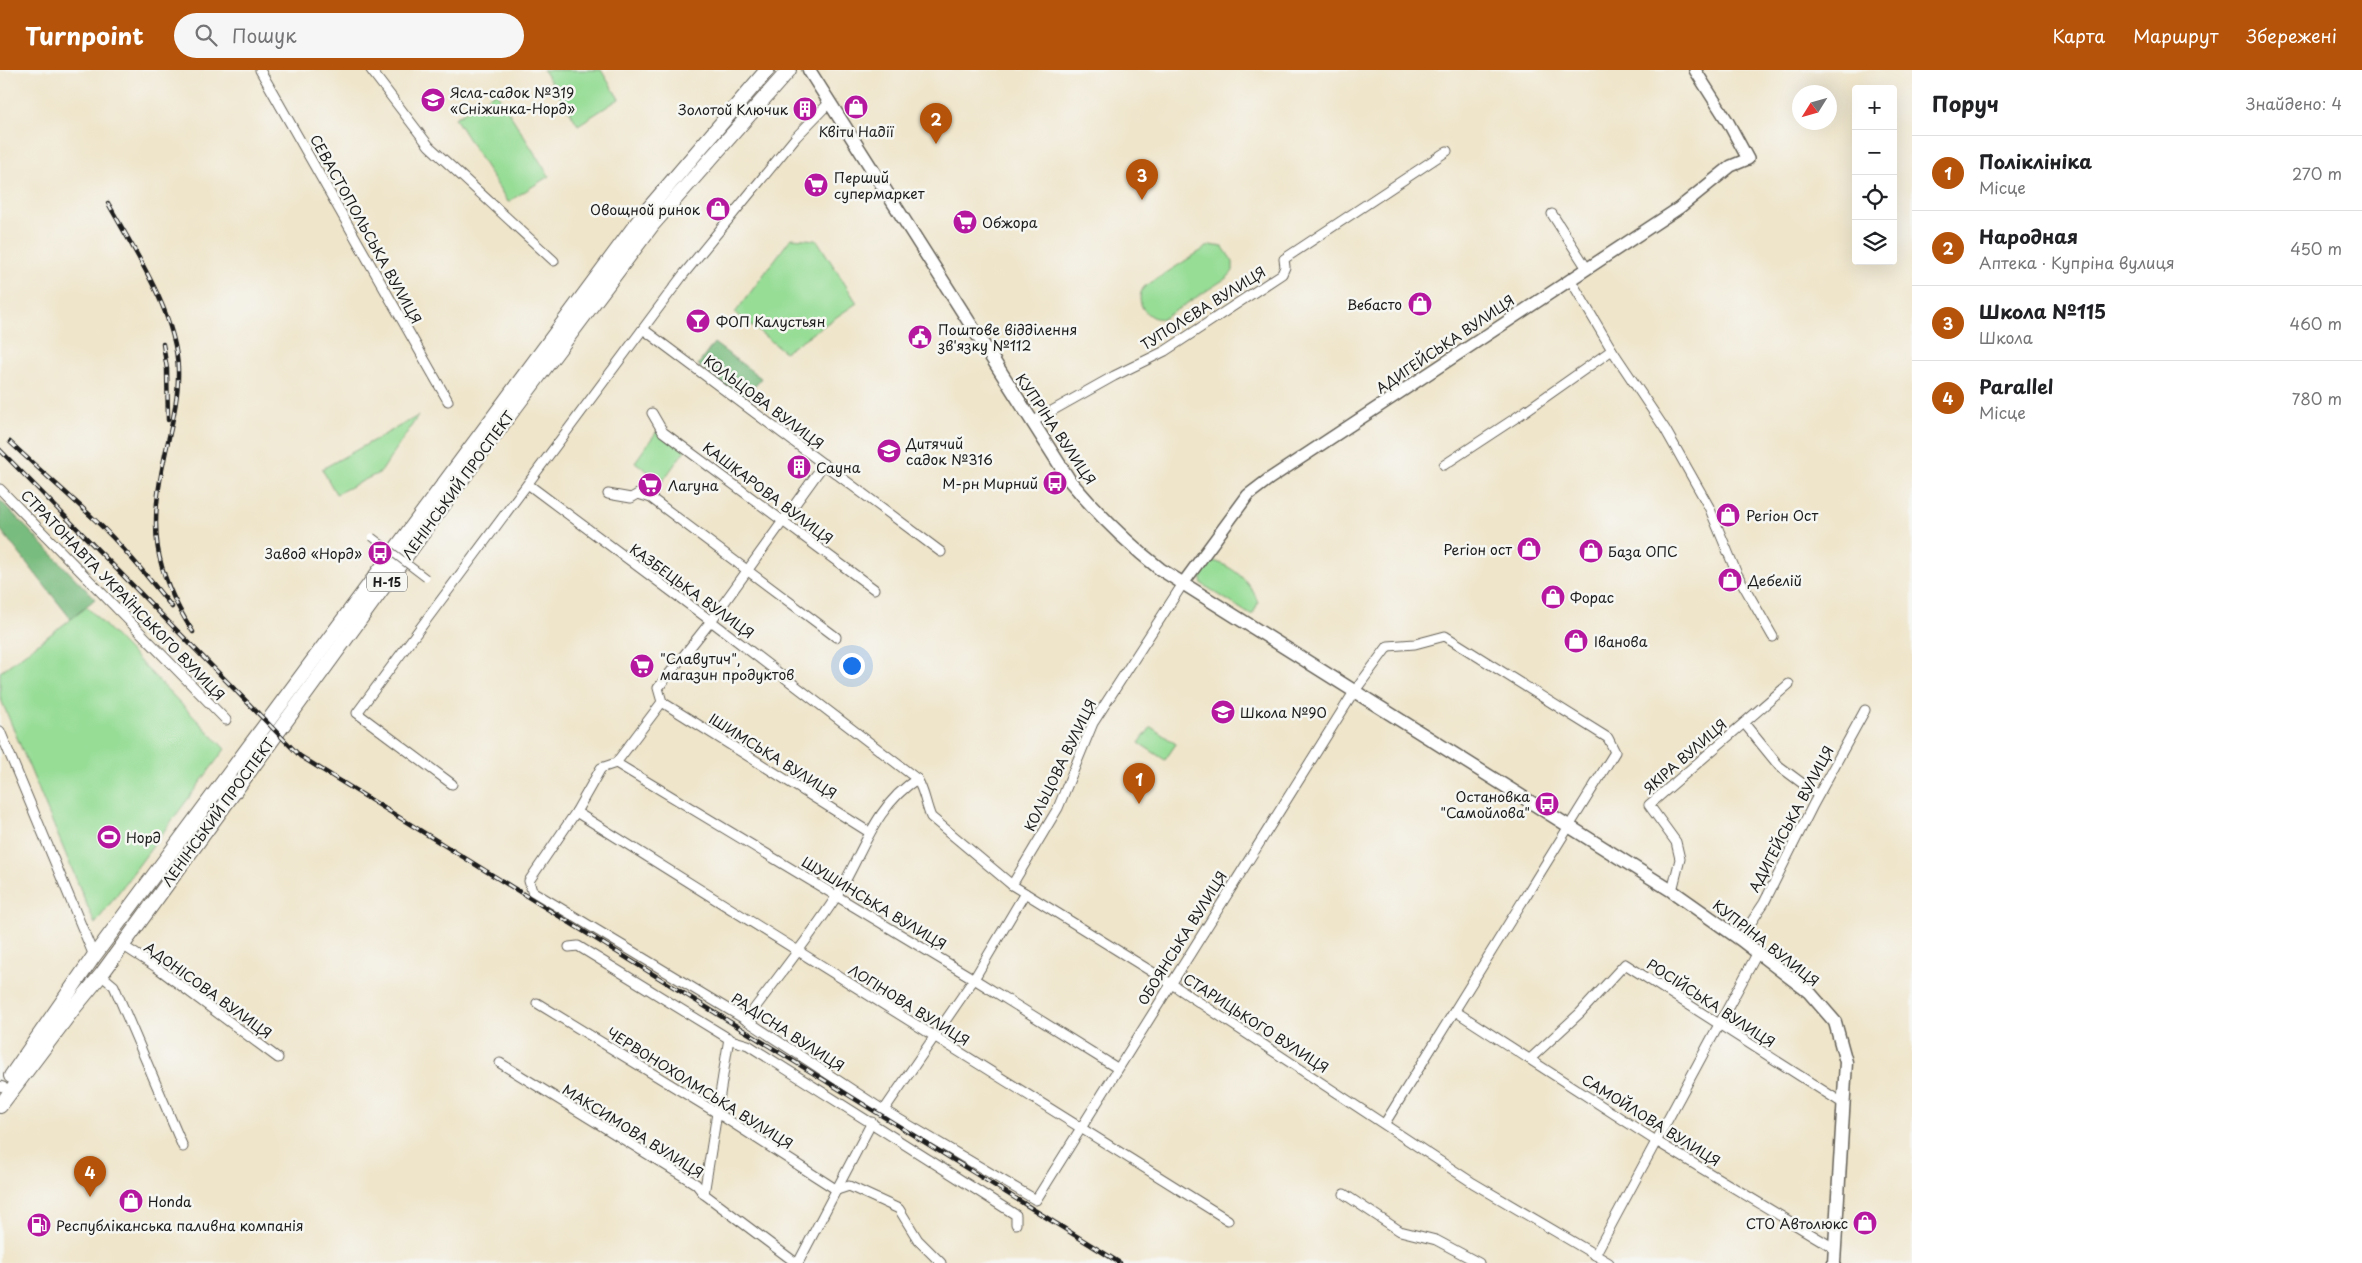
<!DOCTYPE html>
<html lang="uk">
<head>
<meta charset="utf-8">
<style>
	body { margin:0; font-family:"Playpen Sans",sans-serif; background:#f6f6f6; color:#202124 }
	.controls { position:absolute; right:15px; top:15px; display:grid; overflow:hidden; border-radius:5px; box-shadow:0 5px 20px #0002 }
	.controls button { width:45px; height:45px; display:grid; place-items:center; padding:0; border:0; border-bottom:1px solid #e0e0e0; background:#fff; color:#202124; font:25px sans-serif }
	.compass { position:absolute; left:1792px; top:15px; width:45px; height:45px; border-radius:50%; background:#fff; box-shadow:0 5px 20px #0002; rotate:233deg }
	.you { position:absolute; left:851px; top:595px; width:18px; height:18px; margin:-12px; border:4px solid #fff; border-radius:50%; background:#1a73e8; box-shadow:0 0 0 8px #1a73e833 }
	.badge { display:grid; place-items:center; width:32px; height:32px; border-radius:50%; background:#b45309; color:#fff; font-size:16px; font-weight:700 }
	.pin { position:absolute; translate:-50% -41px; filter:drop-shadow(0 1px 2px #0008) }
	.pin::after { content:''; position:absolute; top:26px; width:18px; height:15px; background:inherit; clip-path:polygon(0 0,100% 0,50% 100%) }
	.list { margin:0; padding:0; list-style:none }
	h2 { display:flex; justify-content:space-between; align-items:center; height:65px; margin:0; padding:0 20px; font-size:21px }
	h2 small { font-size:16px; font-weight:400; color:#757577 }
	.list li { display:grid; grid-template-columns:32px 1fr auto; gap:15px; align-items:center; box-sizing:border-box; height:75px; padding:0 20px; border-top:1px solid #e0e0e0 }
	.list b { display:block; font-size:19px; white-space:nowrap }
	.list p { margin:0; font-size:16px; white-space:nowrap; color:#757577 }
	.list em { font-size:16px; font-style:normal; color:#757577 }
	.icon { flex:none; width:28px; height:28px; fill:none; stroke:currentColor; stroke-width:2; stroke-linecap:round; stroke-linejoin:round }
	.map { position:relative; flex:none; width:1912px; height:1193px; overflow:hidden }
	header { display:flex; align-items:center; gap:30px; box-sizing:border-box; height:70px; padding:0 25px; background:#b45309; color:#fff }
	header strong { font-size:24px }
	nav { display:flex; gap:28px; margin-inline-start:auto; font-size:18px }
	.search { width:350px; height:45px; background:#f6f6f6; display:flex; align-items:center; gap:12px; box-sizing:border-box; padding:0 18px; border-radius:28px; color:#757577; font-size:19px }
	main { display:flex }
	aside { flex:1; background:#fff }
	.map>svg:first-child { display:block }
	.green { fill:#97dd96; stroke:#5a7c59 }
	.forest { fill:#79bc7f; stroke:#4a6c4e }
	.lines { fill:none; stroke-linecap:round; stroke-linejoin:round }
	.minor-casing { stroke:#666259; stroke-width:11 }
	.tertiary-casing { stroke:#666259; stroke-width:14 }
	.secondary-casing { stroke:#666259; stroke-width:15 }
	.primary-casing { stroke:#666259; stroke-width:16 }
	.minor { stroke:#fff; stroke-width:9 }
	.tertiary { stroke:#fff; stroke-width:11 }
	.secondary { stroke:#fff; stroke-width:12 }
	.primary { stroke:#fff; stroke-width:14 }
	.rail-casing { stroke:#1c1c1c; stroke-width:4.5 }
	.rail { stroke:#f6f6f2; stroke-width:2.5; stroke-dasharray:8; stroke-linecap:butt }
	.pedestrian-bridge-casing { stroke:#666259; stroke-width:9; stroke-linecap:butt }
	.pedestrian-bridge { stroke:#fff; stroke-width:7 }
	.labels { text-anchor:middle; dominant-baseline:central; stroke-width:5; stroke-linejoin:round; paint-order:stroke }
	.shield { fill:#f6f6f2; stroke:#5d5d5c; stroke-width:1 }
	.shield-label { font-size:12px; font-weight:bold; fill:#1c1c1c }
	.poi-label { font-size:14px; fill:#1c1c1c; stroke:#f6f6f2; text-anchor:start }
	.street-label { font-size:14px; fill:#1c1c1c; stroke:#f6f6f2 }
</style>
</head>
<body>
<header>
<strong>Turnpoint</strong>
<div class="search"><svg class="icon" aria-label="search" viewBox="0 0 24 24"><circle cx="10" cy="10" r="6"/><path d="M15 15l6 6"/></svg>Пошук</div>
<nav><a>Карта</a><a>Маршрут</a><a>Збережені</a></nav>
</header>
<main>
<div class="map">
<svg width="1912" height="1193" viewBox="0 0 1912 1193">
	<rect width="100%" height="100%" fill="#f6f6f2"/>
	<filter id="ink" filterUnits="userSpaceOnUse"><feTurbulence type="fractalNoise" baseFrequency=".02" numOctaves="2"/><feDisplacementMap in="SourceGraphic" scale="10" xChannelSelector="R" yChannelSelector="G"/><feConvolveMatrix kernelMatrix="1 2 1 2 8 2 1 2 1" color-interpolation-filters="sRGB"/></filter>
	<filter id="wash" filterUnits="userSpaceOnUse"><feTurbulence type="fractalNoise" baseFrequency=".0096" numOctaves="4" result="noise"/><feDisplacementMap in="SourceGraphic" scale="20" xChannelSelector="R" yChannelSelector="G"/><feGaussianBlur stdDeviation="1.12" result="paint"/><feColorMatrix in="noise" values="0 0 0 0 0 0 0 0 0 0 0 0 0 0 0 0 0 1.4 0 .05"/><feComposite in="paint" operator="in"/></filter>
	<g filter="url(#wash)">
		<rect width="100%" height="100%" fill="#efe5cb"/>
		<g class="green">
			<polygon points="543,0 601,0 619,29 578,55"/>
			<polygon points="496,22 549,106 508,132 455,48"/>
			<polygon points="791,168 817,170 857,233 785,282 735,243"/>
			<path d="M1210 175 1223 177 1233 192V201L1228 207 1164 248C1147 252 1133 231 1144 217Z"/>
			<polygon points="418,346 381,402 336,424 322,399"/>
			<polygon points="657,361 685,380 662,412 635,392"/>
			<path d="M1208 490C1230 493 1252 512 1258 533L1253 544H1249L1202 514 1199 499 1203 491Z"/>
			<polygon points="87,537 225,679 95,854 0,627 0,602"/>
			<polygon points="1151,657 1176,674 1165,690 1139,673"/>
		</g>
		<g class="forest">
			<polygon points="714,273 761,308 744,330 698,295"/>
			<polygon points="0,430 95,529 71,549 0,459"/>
		</g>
	</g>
	<g filter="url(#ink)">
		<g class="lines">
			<defs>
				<g id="minor">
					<polyline points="260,0 448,331"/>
					<polyline points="371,0 429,76 554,191"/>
					<polyline points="1552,144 1586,197"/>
					<polyline points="1570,209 1612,280 1665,359 1709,437 1737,504 1773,567"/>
					<polyline points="643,259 941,482"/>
					<polyline points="652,343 663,362 874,519"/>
					<polyline points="1032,352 1114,306 1165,281 1282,204 1285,197 1284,189 1447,81"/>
					<polyline points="824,394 711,551 658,618 662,632 616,693 601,698 576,742 529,811 532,821 746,950 880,1038 1036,1130 1354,622 1388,576 1415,574 1445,566 1608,668 1615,682 1385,1053"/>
					<polyline points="1444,395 1514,349 1612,280"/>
					<path d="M529 415 711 551 917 709C925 722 925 733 931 747L1012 815 1170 913 1473 1113 1609 1193"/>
					<polyline points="0,419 226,650"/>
					<polyline points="608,424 631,428 638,424 651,428 836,567"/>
					<polyline points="662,632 869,762"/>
					<polyline points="1744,653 1779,696 1818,725"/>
					<polyline points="0,661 94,886"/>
					<polyline points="616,693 974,909 1117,998"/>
					<polyline points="452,714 357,643 683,205 796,67 829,33"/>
					<polyline points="576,742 1228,1150"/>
					<polyline points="1012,815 1058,738 1093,653 1184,512"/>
					<polyline points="1672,821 1680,789 1676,772 1649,735 1789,614"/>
					<polyline points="1740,869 1764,833 1813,735 1865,640"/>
					<polyline points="122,875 156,897 278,988"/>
					<polyline points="569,877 578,876 731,970 748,975 1016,1145 1016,1154"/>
					<polyline points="101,905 114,916 183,1077"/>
					<polyline points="537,933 722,1046 837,1120 849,1116 899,1139 918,1170 941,1193"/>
					<polyline points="1455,941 1656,1071 1834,1178"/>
					<path d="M746 950C776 909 809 869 836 827 862 786 874 736 917 709"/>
					<polyline points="1530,989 1580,943 1625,894 1844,1034"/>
					<polyline points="500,993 696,1114 704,1124 796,1193"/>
					<polyline points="0,1016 3,1017"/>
					<polyline points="880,1038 884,1040 974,909 1025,823"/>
					<polyline points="704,1124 729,968"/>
					<polyline points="1344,1124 1400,1161 1436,1170 1479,1193"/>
					<polyline points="1595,1185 1758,882"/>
					<polyline points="798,1193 872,1052"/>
				</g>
				<polyline id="tertiary" points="1184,512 1248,425 1269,409 1679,138 1731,96 1748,89 1728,52 1695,0"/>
				<path id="secondary" d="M809 0 1070 411C1097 443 1127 473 1160 499L1672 821 1740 869 1809 922 1835 952 1846 992 1834 1193"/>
				<g id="primary">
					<polyline points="11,1006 94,886 643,145 767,0"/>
					<polyline points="0,1036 74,938 101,905 484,379 653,154 789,0"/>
				</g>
			</defs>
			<use href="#minor" class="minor-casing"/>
			<use href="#tertiary" class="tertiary-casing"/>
			<use href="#secondary" class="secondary-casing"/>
			<use href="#primary" class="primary-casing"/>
			<use href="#minor" class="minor"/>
			<use href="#tertiary" class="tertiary"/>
			<use href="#secondary" class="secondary"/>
			<use href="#primary" class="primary"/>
			<defs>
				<g id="rail">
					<path d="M108 133C135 182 176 243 178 299 179 329 171 357 165 385 149 458 152 498 193 562"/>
					<polyline points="163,274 167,299 168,350"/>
					<path d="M10 372C37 398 66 422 93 448 122 475 147 506 172 537"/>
					<polyline points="0,380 300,686 1120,1193"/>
				</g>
			</defs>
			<use href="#rail" class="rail-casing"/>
			<use href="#rail" class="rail"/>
			<defs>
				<polyline id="pedestrian-bridge" points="372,467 426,508"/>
			</defs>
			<use href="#pedestrian-bridge" class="pedestrian-bridge-casing"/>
			<use href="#pedestrian-bridge" class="pedestrian-bridge"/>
		</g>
	</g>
	<defs>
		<symbol id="school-disc" viewBox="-11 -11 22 22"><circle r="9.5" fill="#b5179e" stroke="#f6f6f2"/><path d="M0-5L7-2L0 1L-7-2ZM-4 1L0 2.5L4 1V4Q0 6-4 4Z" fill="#fff"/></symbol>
		<symbol id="shop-disc" viewBox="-11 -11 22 22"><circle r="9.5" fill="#b5179e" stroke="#f6f6f2"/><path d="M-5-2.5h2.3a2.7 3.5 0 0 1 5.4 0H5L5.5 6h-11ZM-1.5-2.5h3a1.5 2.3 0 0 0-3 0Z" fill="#fff"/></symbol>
		<symbol id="building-disc" viewBox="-11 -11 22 22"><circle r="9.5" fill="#b5179e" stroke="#f6f6f2"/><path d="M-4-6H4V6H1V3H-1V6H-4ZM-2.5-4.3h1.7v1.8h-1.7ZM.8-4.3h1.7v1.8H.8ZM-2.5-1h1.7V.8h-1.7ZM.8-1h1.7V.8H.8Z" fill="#fff"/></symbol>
		<symbol id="supermarket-disc" viewBox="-11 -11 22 22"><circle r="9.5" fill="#b5179e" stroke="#f6f6f2"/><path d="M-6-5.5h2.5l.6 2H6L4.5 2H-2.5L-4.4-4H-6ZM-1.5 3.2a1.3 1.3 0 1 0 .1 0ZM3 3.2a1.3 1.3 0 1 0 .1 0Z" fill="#fff"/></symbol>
		<symbol id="bar-disc" viewBox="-11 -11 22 22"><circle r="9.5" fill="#b5179e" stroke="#f6f6f2"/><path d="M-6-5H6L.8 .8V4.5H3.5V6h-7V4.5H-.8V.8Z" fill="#fff"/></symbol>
		<symbol id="civic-disc" viewBox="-11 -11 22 22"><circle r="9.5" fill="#b5179e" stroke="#f6f6f2"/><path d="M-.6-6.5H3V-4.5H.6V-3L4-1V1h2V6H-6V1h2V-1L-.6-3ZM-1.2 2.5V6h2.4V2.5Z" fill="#fff"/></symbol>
		<symbol id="bus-disc" viewBox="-11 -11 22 22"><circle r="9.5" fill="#b5179e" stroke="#f6f6f2"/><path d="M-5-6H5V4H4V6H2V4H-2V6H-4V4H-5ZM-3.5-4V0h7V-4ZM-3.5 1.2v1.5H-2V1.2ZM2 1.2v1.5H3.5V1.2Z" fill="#fff"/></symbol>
		<symbol id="stadium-disc" viewBox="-11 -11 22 22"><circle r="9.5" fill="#b5179e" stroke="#f6f6f2"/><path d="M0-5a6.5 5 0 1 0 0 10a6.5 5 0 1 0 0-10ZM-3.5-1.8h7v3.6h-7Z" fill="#fff"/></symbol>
		<symbol id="fuel-disc" viewBox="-11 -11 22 22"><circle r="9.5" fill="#b5179e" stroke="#f6f6f2"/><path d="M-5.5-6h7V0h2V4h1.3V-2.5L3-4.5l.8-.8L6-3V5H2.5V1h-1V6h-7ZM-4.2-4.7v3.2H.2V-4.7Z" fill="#fff"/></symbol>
	</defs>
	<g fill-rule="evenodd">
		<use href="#school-disc" x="419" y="16" width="28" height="28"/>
		<use href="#shop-disc" x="842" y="23" width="28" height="28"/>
		<use href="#building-disc" x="791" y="25" width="28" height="28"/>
		<use href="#supermarket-disc" x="802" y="101" width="28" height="28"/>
		<use href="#shop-disc" x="704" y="125" width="28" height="28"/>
		<use href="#supermarket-disc" x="951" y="138" width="28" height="28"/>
		<use href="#shop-disc" x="1406" y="220" width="28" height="28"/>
		<use href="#bar-disc" x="684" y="237" width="28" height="28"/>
		<use href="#civic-disc" x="906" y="253" width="28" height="28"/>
		<use href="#school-disc" x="875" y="367" width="28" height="28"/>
		<use href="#building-disc" x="785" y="383" width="28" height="28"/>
		<use href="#bus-disc" x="1041" y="399" width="28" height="28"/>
		<use href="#supermarket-disc" x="636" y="401" width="28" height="28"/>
		<use href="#shop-disc" x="1714" y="431" width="28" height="28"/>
		<use href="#shop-disc" x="1515" y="465" width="28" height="28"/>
		<use href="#shop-disc" x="1577" y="467" width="28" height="28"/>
		<use href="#bus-disc" x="366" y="469" width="28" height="28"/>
		<use href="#shop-disc" x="1716" y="496" width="28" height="28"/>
		<use href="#shop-disc" x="1539" y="513" width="28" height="28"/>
		<use href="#shop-disc" x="1562" y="557" width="28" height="28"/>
		<use href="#supermarket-disc" x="628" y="582" width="28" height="28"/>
		<use href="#school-disc" x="1209" y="628" width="28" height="28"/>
		<use href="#bus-disc" x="1533" y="720" width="28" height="28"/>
		<use href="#stadium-disc" x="95" y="753" width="28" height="28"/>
		<use href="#shop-disc" x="117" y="1117" width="28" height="28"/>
		<use href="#shop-disc" x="1851" y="1139" width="28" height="28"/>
		<use href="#fuel-disc" x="25" y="1141" width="28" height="28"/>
	</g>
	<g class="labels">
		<rect class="shield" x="367" y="502.5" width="40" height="19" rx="4"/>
		<g class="shield-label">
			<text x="387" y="512">Н-15</text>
		</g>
		<g class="poi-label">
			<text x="450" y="22">Ясла-садок №319<tspan x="450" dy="16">«Сніжинка-Норд»</tspan></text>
			<text x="788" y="39" text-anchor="end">Золотой Ключик</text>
			<text x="856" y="61" text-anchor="middle">Квіти Надії</text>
			<text x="834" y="107">Перший<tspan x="834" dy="16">супермаркет</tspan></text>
			<text x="700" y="139" text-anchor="end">Овощной ринок</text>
			<text x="982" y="152">Обжора</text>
			<text x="1402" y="234" text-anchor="end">Вебасто</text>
			<text x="716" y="251">ФОП Калустьян</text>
			<text x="938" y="259">Поштове відділення<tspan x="938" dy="16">зв'язку №112</tspan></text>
			<text x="906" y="373">Дитячий<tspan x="906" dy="16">садок №316</tspan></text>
			<text x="816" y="397">Сауна</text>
			<text x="1038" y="413" text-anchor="end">М-рн Мирний</text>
			<text x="668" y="415">Лагуна</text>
			<text x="1746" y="445">Регіон Ост</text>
			<text x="1512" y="479" text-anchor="end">Регіон ост</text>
			<text x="1608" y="481">База ОПС</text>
			<text x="362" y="483" text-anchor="end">Завод «Норд»</text>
			<text x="1748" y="510">Дебелій</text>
			<text x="1570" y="527">Форас</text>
			<text x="1594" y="571">Іванова</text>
			<text x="660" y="588">"Славутич",<tspan x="660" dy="16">магазин продуктов</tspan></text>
			<text x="1240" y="642">Школа №90</text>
			<text x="1530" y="726" text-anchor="end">Остановка<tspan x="1530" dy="16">"Самойлова"</tspan></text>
			<text x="126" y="767">Норд</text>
			<text x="148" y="1131">Honda</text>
			<text x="1848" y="1153" text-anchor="end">СТО Автолюкс</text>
			<text x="56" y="1155">Республіканська паливна компанія</text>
		</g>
		<g class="street-label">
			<text transform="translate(366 159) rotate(61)">СЕВАСТОПОЛЬСЬКА ВУЛИЦЯ</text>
			<text transform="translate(1203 238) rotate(-32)">ТУПОЛЄВА ВУЛИЦЯ</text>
			<text transform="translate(1445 274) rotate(-34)">АДИГЕЙСЬКА ВУЛИЦЯ</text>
			<text transform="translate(764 332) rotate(37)">КОЛЬЦОВА ВУЛИЦЯ</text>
			<text transform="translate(1056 359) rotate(56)">КУПРІНА ВУЛИЦЯ</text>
			<text transform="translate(458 415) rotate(-54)">ЛЕНІНСЬКИЙ ПРОСПЕКТ</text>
			<text transform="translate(768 423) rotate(37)">КАШКАРОВА ВУЛИЦЯ</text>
			<text transform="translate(692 521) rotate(36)">КАЗБЕЦЬКА ВУЛИЦЯ</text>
			<text transform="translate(123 525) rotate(46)">СТРАТОНАВТА УКРАЇНСЬКОГО ВУЛИЦЯ</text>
			<text transform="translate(773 686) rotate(32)">ІШИМСЬКА ВУЛИЦЯ</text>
			<text transform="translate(1685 686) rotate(-41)">ЯКІРА ВУЛИЦЯ</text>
			<text transform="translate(1060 695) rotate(-64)">КОЛЬЦОВА ВУЛИЦЯ</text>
			<text transform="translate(218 742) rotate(-54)">ЛЕНІНСЬКИЙ ПРОСПЕКТ</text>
			<text transform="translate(1791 749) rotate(-62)">АДИГЕЙСЬКА ВУЛИЦЯ</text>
			<text transform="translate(874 833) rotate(31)">ШУШИНСЬКА ВУЛИЦЯ</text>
			<text transform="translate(1182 868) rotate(-58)">ОБОЯНСЬКА ВУЛИЦЯ</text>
			<text transform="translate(1766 873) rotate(38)">КУПРІНА ВУЛИЦЯ</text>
			<text transform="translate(208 920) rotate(36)">АДОНІСОВА ВУЛИЦЯ</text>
			<text transform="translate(1711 933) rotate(33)">РОСІЙСЬКА ВУЛИЦЯ</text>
			<text transform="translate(909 935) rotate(32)">ЛОГІНОВА ВУЛИЦЯ</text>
			<text transform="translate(1256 953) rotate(33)">СТАРИЦЬКОГО ВУЛИЦЯ</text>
			<text transform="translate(788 962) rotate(33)">РАДІСНА ВУЛИЦЯ</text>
			<text transform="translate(700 1018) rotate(32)">ЧЕРВОНОХОЛМСЬКА ВУЛИЦЯ</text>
			<text transform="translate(1651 1050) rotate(32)">САМОЙЛОВА ВУЛИЦЯ</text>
			<text transform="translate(633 1061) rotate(32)">МАКСИМОВА ВУЛИЦЯ</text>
		</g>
	</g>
</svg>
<div class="controls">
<button>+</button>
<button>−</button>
<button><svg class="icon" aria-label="locate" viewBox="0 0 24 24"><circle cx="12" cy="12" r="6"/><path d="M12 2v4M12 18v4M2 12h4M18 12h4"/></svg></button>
<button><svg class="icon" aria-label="layers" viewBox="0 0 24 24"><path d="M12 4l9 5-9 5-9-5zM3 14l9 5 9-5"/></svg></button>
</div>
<svg class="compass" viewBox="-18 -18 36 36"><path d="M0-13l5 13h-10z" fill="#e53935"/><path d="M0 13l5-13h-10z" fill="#757577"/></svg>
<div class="you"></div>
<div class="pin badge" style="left:1139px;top:734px">1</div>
<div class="pin badge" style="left:936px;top:74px">2</div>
<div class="pin badge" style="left:1142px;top:130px">3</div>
<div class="pin badge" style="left:90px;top:1127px">4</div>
</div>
<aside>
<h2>Поруч<small>Знайдено: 4</small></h2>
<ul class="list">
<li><span class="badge">1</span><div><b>Поліклініка</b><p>Місце</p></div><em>270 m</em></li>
<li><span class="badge">2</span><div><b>Народная</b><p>Аптека · Купріна вулиця</p></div><em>450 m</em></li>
<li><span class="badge">3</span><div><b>Школа №115</b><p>Школа</p></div><em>460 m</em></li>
<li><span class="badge">4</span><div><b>Parallel</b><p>Місце</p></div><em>780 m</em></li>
</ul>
</aside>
</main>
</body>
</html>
